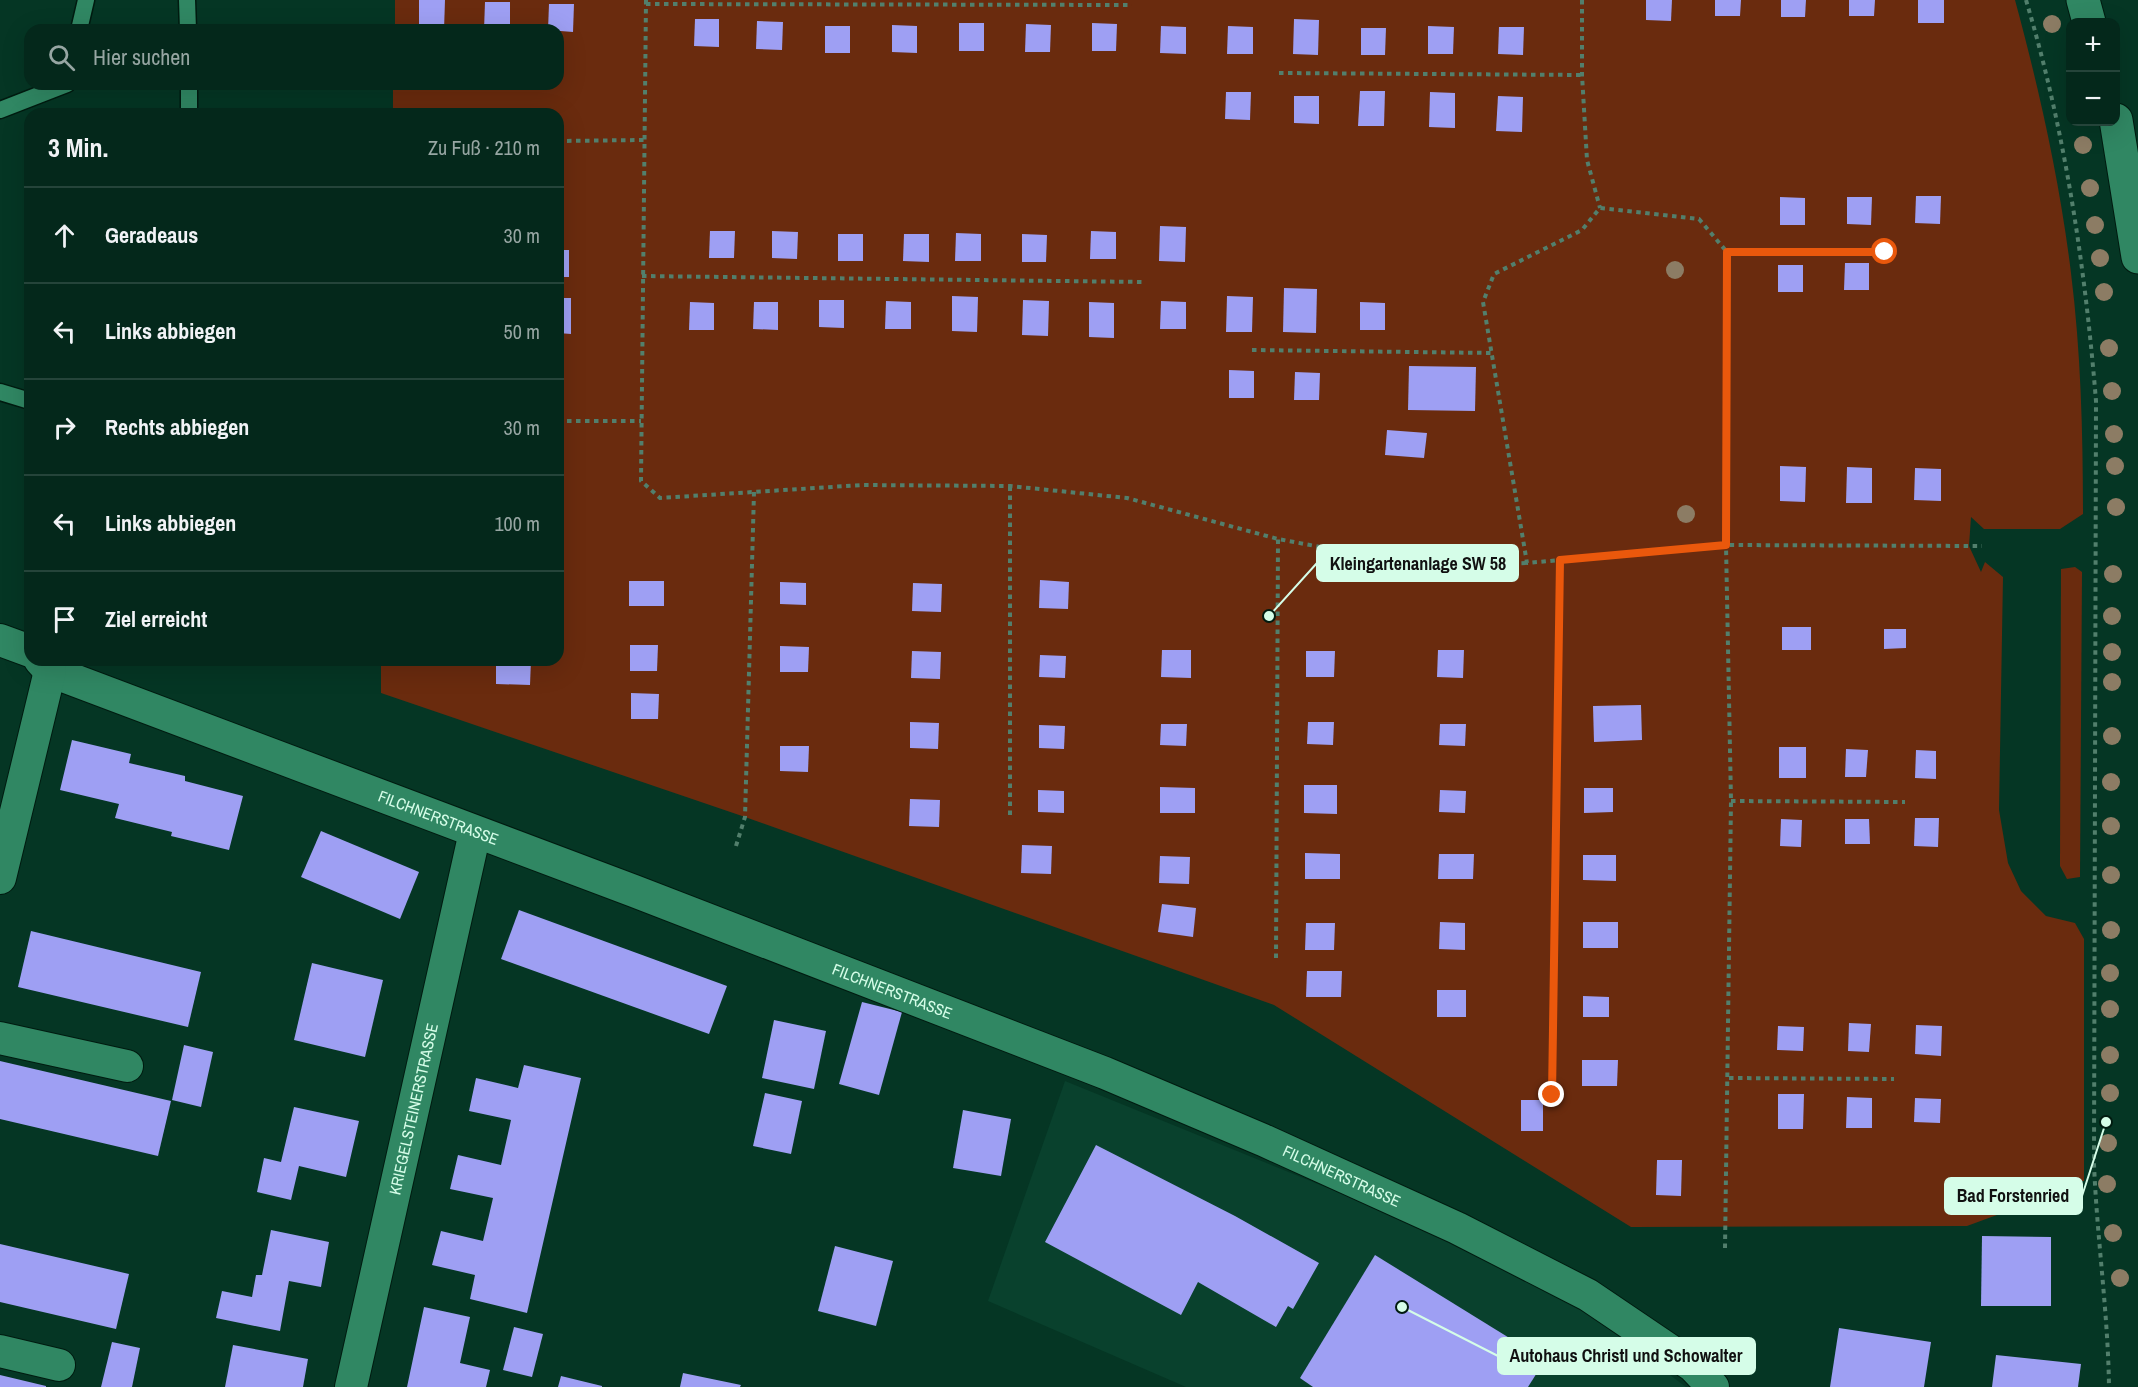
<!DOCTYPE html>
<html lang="de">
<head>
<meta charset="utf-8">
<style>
	body { margin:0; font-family:"Archivo Narrow",sans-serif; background:#123428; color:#f1f3f6 }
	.controls { position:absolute; right:18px; top:18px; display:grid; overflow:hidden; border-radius:12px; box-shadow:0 6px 24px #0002 }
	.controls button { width:54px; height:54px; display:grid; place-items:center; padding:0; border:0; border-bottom:2px solid #25443a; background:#04281b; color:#f1f3f6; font:30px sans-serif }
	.stop { position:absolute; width:18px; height:18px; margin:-14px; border:4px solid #ea580c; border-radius:50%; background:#fff }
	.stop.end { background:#ea580c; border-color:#fff; box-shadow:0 2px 6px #0008 }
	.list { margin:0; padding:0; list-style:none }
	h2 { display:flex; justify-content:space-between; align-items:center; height:78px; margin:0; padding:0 24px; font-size:26px }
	h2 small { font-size:20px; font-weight:400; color:#97a6a3 }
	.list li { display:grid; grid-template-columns:39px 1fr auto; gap:18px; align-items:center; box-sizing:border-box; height:96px; padding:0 24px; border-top:2px solid #25443a }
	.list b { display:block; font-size:22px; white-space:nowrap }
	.list em { font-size:20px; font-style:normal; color:#97a6a3 }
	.icon { flex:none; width:33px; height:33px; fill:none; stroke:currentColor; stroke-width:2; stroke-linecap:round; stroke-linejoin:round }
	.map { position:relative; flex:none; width:2138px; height:1387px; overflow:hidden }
	.search { position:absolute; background:#04281b; box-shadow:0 6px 24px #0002; left:24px; top:24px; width:540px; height:66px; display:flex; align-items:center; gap:15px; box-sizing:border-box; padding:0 21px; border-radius:18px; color:#97a6a3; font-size:22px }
	.panel { position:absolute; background:#04281b; box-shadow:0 6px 24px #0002; left:24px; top:108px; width:540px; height:558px; border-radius:18px }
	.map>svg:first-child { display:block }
	.built { fill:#09412d }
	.green { fill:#6a2b0e }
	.building { fill:#9e9ff3 }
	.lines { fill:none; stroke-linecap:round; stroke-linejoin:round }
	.service-casing { stroke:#011b10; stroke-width:19 }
	.minor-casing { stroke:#011b10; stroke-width:34 }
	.secondary-casing { stroke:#011b10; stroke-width:35 }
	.path { stroke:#527f6c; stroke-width:4; stroke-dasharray:4.5 4.5; stroke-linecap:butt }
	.service { stroke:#308763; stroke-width:16 }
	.minor { stroke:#308763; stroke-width:32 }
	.secondary { stroke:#308763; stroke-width:33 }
	.tree { fill:#8c7c64 }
	.route { stroke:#ea580c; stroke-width:8 }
	.labels { text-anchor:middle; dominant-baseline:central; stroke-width:6; stroke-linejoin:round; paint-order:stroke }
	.street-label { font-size:16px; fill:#d5fde8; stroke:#011b10 }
	.leader { fill:none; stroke:#d5fde8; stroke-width:2 }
	.callout-dot { fill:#d5fde8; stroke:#011b10; stroke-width:2 }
	.callout { fill:#d5fde8; stroke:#d5fde8; stroke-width:2 }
	.callout-label { font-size:18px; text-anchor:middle; font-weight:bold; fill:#111 }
</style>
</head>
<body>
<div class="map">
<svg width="2138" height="1387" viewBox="0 0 2138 1387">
	<rect width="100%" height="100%" fill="#053624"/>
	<polygon class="built" points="1065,1081 1451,1238 1581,1308 1686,1387 1186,1387 988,1301"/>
	<g class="green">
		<path d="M395 0H2015C2039 88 2060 182 2071 273 2081 353 2083 434 2083 514L2060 529H1984L1971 517 1969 546 1981 572 1985 562 2003 577 1999 810 2008 863 2021 891 2046 916 2075 923 2084 939V1181L2018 1182 2005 1212 1967 1226 1631 1227 1274 1005 745 817 381 693V660H558V114H393V84H558V30H395Z"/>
		<polygon points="2075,567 2082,572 2080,877 2067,879 2060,866 2061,569"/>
	</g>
	<g class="building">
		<polygon points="419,0 445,0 444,30 419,30"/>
		<polygon points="1646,0 1672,0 1671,21 1646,20"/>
		<polygon points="1715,0 1741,0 1740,16 1715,16"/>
		<polygon points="1781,0 1806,0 1805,17 1781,17"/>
		<polygon points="1849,0 1875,0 1874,16 1849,16"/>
		<rect x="1918" y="0" width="26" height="23"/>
		<polygon points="485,2 510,2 510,30 484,30"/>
		<polygon points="549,4 574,4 573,32 548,30"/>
		<polygon points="695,19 719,19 719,47 694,46"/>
		<polygon points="1294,19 1319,20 1318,55 1293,54"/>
		<polygon points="757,21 783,22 782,50 756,49"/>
		<rect x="959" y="23" width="25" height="28"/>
		<polygon points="1092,23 1117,24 1116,51 1092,51"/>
		<polygon points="1026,24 1051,25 1050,52 1025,52"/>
		<polygon points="892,25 917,26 917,53 892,52"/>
		<rect x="825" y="26" width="25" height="27"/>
		<polygon points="1161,26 1186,27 1186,54 1160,53"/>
		<polygon points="1228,26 1253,27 1253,54 1227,54"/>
		<polygon points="1428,26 1454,27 1453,54 1428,54"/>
		<polygon points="1499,27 1524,27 1523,55 1498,54"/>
		<polygon points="1361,28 1386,28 1385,55 1361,55"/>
		<polygon points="1360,91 1385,91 1384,126 1358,126"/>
		<polygon points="1226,92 1251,92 1250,120 1225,119"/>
		<polygon points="1430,92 1455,93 1455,128 1429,127"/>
		<polygon points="1294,96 1319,96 1319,124 1294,123"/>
		<polygon points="1498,96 1523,97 1522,132 1496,131"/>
		<polygon points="1916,196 1941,196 1940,224 1915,223"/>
		<polygon points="1780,197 1805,198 1805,225 1780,225"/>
		<polygon points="1847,197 1872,197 1871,225 1847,224"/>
		<polygon points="1160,226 1186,227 1185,262 1159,261"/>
		<polygon points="710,231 735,231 734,258 709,258"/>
		<polygon points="772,231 798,232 797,259 772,258"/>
		<polygon points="1091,231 1116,232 1116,259 1090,259"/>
		<polygon points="956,233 981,234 981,261 955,261"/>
		<rect x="838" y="234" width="25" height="27"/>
		<polygon points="904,234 929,234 929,262 903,261"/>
		<polygon points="1022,234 1047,235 1046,262 1022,262"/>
		<rect x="558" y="250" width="11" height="27"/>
		<polygon points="1845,263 1869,263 1869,290 1844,290"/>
		<rect x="1778" y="265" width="25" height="27"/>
		<polygon points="1284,288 1317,289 1316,333 1283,332"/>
		<polygon points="952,296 978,297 977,332 952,331"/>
		<polygon points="1227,296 1253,297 1252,332 1226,332"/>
		<polygon points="558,298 571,298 571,334 558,333"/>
		<polygon points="819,300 844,300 844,328 819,327"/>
		<polygon points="1023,300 1049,301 1048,336 1022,335"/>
		<polygon points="886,301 911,302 911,329 885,329"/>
		<polygon points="1161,301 1186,302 1186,329 1160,329"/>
		<polygon points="690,302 714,303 714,330 689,330"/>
		<polygon points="754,302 778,302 778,330 753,329"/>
		<polygon points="1089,302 1114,303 1114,338 1089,337"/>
		<polygon points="1360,302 1385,303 1385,330 1360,330"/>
		<polygon points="1409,366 1476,367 1475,411 1408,410"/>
		<polygon points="1229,370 1254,371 1254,398 1229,398"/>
		<polygon points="1295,372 1320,373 1319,400 1294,400"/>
		<polygon points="1387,430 1427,433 1424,458 1385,455"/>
		<polygon points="1780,466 1806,467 1805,502 1780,501"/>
		<polygon points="1847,467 1872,468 1872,503 1846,503"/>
		<polygon points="1915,468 1941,469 1941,501 1914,500"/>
		<polygon points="1040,580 1069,582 1068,609 1039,608"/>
		<rect x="629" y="581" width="35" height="25"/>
		<polygon points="780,582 806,583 806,605 780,604"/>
		<polygon points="913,583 942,584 941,612 912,611"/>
		<rect x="1782" y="627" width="29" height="23"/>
		<polygon points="1884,629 1906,629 1906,648 1884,649"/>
		<polygon points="630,645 658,645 657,671 630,671"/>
		<polygon points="780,646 809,647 808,672 780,672"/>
		<polygon points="1162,650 1191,650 1191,678 1161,677"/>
		<polygon points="1438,650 1464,650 1463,678 1437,677"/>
		<polygon points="912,651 941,652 940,679 911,678"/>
		<polygon points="1306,651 1335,651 1334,677 1306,677"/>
		<polygon points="1040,655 1066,656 1065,678 1039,677"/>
		<polygon points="496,660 531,660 530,685 496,684"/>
		<polygon points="631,693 659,694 658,719 631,719"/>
		<polygon points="1641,705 1642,740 1594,742 1593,706"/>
		<polygon points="910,722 939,723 938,749 910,748"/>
		<polygon points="1308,722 1334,722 1333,745 1307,744"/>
		<polygon points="1161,724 1187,724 1186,746 1160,745"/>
		<polygon points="1440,724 1466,724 1465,746 1439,745"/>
		<polygon points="1039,725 1065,726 1064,749 1039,748"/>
		<polygon points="72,740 131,754 129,763 185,776 185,781 243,796 229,850 171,836 172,832 115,818 119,804 60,790"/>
		<polygon points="780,746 809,746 808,772 780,771"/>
		<rect x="1779" y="747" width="27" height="31"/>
		<polygon points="1846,749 1868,750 1866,777 1845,777"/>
		<polygon points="1916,750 1936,751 1936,779 1915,778"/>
		<polygon points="1304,785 1337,785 1337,814 1304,813"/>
		<polygon points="1160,787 1195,788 1195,813 1160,813"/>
		<polygon points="1584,788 1613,788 1613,812 1584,813"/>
		<polygon points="1038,790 1064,791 1064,813 1038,812"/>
		<polygon points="1440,790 1466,791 1465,813 1439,812"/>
		<polygon points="910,799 940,800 939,827 909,826"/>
		<polygon points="1915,818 1939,818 1938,847 1914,846"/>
		<polygon points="1781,819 1802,820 1801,847 1780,846"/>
		<polygon points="1845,819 1869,819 1870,844 1845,844"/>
		<polygon points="321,831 419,872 400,919 301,877"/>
		<polygon points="1022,845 1052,846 1051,874 1021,873"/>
		<polygon points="1305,853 1340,854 1340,879 1305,879"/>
		<polygon points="1439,854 1474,854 1473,879 1438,879"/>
		<polygon points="1583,855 1616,855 1616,881 1583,880"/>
		<polygon points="1160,856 1190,857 1189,884 1159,883"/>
		<polygon points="1162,904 1196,908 1193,937 1158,932"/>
		<polygon points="519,910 727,986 709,1034 501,959"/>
		<polygon points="1440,922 1465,923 1465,950 1439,949"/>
		<rect x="1583" y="922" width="35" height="26"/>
		<polygon points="1306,923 1335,923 1334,950 1305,950"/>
		<polygon points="31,931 201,972 188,1027 18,987"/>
		<polygon points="312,963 383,980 365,1057 294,1040"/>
		<polygon points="1307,971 1342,971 1341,997 1306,997"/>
		<rect x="1437" y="990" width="29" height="27"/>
		<polygon points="1583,996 1609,997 1609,1017 1583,1017"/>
		<polygon points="862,1002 902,1012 879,1095 839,1084"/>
		<polygon points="774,1020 826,1031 814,1089 762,1078"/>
		<polygon points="1849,1023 1871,1024 1869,1052 1848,1051"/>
		<polygon points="1916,1025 1942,1026 1941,1056 1915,1054"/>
		<polygon points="1778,1026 1804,1027 1803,1051 1777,1050"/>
		<polygon points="184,1045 213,1052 201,1107 172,1100"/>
		<polygon points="1582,1060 1618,1060 1617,1086 1582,1086"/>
		<polygon points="0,1061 171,1101 158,1156 0,1119"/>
		<polygon points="524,1065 581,1078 527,1313 470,1299 475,1275 432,1265 441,1231 483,1241 493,1198 450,1189 458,1155 501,1165 511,1120 469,1111 476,1078 518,1088"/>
		<polygon points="765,1093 802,1101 791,1154 753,1146"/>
		<polygon points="1778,1094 1804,1094 1803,1129 1778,1129"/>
		<polygon points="1847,1097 1872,1098 1872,1128 1846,1128"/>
		<polygon points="1915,1098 1941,1099 1940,1123 1914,1122"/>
		<rect x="1521" y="1100" width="22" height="31"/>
		<polygon points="294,1107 359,1121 346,1177 299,1166 291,1200 257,1192 264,1158 281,1162"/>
		<polygon points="963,1110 1011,1119 1001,1176 953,1168"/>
		<polygon points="1096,1145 1235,1216 1319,1263 1293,1309 1288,1306 1276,1327 1198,1282 1181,1315 1045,1242"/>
		<polygon points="1657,1160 1682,1160 1681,1196 1656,1195"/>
		<polygon points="271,1230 329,1242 321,1287 289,1281 280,1331 216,1318 222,1291 252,1297 256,1275 262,1275"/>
		<polygon points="1982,1236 2051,1237 2051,1306 1981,1306"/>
		<polygon points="0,1244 129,1274 116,1329 0,1302"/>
		<polygon points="835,1246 893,1261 876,1326 818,1311"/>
		<polygon points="1375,1255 1545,1360 1528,1387 1313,1387 1300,1378"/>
		<polygon points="424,1307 470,1317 460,1363 490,1370 486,1387 407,1387"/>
		<polygon points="514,1327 543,1334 532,1377 503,1370"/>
		<polygon points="1839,1328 1931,1342 1924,1387 1830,1387"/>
		<polygon points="112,1342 140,1348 132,1387 101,1387"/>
		<polygon points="233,1345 308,1359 303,1387 225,1387"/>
		<polygon points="1996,1355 2081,1364 2078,1387 1992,1387"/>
		<polygon points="683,1373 741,1385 740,1387 680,1387"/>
		<polygon points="0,1375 46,1386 46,1387 0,1387"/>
		<polygon points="561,1376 602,1386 602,1387 558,1387"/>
	</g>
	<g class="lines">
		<defs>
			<g id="service">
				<polyline points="187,0 188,30"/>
				<polyline points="79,30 86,0"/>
				<polyline points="189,84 189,114"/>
				<polyline points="0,110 67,84"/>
				<polyline points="0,392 30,401"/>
			</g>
			<g id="minor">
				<polyline points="0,640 30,651"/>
				<path id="s1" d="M40 660 50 671 634 891 1105 1073 1263 1140 1457 1228 1588 1295 1693 1366 1713 1387"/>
				<polyline points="0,878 50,671"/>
				<polyline points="0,1038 127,1066"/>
				<polyline points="0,1351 59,1365"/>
				<path id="s2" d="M351 1387 475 832"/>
			</g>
			<g id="secondary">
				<polyline points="2083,0 2089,22"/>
				<polyline points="2116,120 2138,257"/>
			</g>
		</defs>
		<use href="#service" class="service-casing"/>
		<use href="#minor" class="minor-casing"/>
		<use href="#secondary" class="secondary-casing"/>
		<g class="path">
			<polyline points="646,0 641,481 660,498 862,485 1010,486 1127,498 1278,539 1421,566 1527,563"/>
			<polyline points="1582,0 1582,75 1587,160 1600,208"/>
			<path d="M2026 0C2065 130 2085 266 2096 401L2094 1164C2097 1239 2108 1312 2109 1387"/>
			<polyline points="646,4 1132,5"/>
			<polyline points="1279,73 1582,75"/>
			<polyline points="558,141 644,140"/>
			<polyline points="1727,252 1885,252"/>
			<polyline points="642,276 1144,282"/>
			<polyline points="1252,350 1492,353"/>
			<polyline points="558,421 641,421"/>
			<polyline points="1731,801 1905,802"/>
			<polyline points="1010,815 1010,486"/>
			<polyline points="736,846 745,817 754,492"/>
			<polyline points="1276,958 1278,539"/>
			<polyline points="1729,1078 1894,1079"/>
			<polyline points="1553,1095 1559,560"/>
			<polyline points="1725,1248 1731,801 1726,545 1727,252 1699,219 1600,208 1582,230 1494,274 1483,302 1527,563 1726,545 1982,546"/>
		</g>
		<use href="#service" class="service"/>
		<use href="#minor" class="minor"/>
		<use href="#secondary" class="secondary"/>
	</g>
	<g class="tree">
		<circle cx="2052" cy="24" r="9"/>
		<circle cx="2083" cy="145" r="9"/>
		<circle cx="2090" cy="188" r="9"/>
		<circle cx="2095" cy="225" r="9"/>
		<circle cx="2100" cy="258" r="9"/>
		<circle cx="1675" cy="270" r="9"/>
		<circle cx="2104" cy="292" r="9"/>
		<circle cx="2109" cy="348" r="9"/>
		<circle cx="2112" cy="391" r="9"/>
		<circle cx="2114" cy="434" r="9"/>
		<circle cx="2115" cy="466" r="9"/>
		<circle cx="2116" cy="507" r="9"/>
		<circle cx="1686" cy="514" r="9"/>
		<circle cx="2113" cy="574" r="9"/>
		<circle cx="2112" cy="616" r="9"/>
		<circle cx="2112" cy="652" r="9"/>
		<circle cx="2112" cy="682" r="9"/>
		<circle cx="2112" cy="736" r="9"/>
		<circle cx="2111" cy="782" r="9"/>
		<circle cx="2111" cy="826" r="9"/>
		<circle cx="2111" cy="875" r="9"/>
		<circle cx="2111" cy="930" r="9"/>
		<circle cx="2110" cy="973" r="9"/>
		<circle cx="2110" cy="1009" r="9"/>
		<circle cx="2110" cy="1055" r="9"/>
		<circle cx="2110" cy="1093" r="9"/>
		<circle cx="2108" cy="1143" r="9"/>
		<circle cx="2107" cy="1184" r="9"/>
		<circle cx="2113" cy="1233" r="9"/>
		<circle cx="2120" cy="1278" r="9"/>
	</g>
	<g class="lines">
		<polyline class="route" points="1552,1095 1560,560 1726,545 1727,252 1885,252"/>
	</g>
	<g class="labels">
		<g class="street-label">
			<text stroke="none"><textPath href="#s1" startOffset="430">FILCHNERSTRASSE</textPath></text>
			<text stroke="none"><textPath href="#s1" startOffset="916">FILCHNERSTRASSE</textPath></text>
			<text stroke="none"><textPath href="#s2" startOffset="285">KRIEGELSTEINERSTRASSE</textPath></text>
			<text stroke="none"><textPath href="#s1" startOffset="1402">FILCHNERSTRASSE</textPath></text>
		</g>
	</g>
	<path class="leader" d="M1269 616L1317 563M2106 1122L2082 1196M1402 1307L1498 1356"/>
	<g class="callout-dot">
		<circle cx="1269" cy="616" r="6"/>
		<circle cx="2106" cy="1122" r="6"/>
		<circle cx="1402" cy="1307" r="6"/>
	</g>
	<g class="callout">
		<rect x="1317" y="545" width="201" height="36" rx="6"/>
		<rect x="1945" y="1178" width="137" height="36" rx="6"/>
		<rect x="1498" y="1338" width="257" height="36" rx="6"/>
	</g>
	<g class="callout-label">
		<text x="1418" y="570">Kleingartenanlage SW 58</text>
		<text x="2013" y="1202">Bad Forstenried</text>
		<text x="1626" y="1362">Autohaus Christl und Schowalter</text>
	</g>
</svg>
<div class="controls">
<button>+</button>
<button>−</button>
</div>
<div class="stop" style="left:1885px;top:252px"></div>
<div class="stop end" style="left:1552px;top:1095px"></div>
<div class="search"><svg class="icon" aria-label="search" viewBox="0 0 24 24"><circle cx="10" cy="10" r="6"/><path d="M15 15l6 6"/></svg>Hier suchen</div>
<section class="panel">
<h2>3 Min.<small>Zu Fuß · 210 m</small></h2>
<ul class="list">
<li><svg class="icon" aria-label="ahead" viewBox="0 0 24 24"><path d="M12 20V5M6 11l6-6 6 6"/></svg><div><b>Geradeaus</b></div><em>30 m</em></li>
<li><svg class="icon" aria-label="left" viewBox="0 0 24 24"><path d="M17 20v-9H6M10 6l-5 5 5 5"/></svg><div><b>Links abbiegen</b></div><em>50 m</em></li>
<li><svg class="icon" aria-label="right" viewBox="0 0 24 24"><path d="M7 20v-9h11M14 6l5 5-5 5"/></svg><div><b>Rechts abbiegen</b></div><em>30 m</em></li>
<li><svg class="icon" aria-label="left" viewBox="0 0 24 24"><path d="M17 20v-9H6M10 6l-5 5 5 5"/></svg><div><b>Links abbiegen</b></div><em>100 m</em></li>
<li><svg class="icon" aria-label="arrive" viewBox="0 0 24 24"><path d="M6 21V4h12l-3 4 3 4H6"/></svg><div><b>Ziel erreicht</b></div></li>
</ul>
</section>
</div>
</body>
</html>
